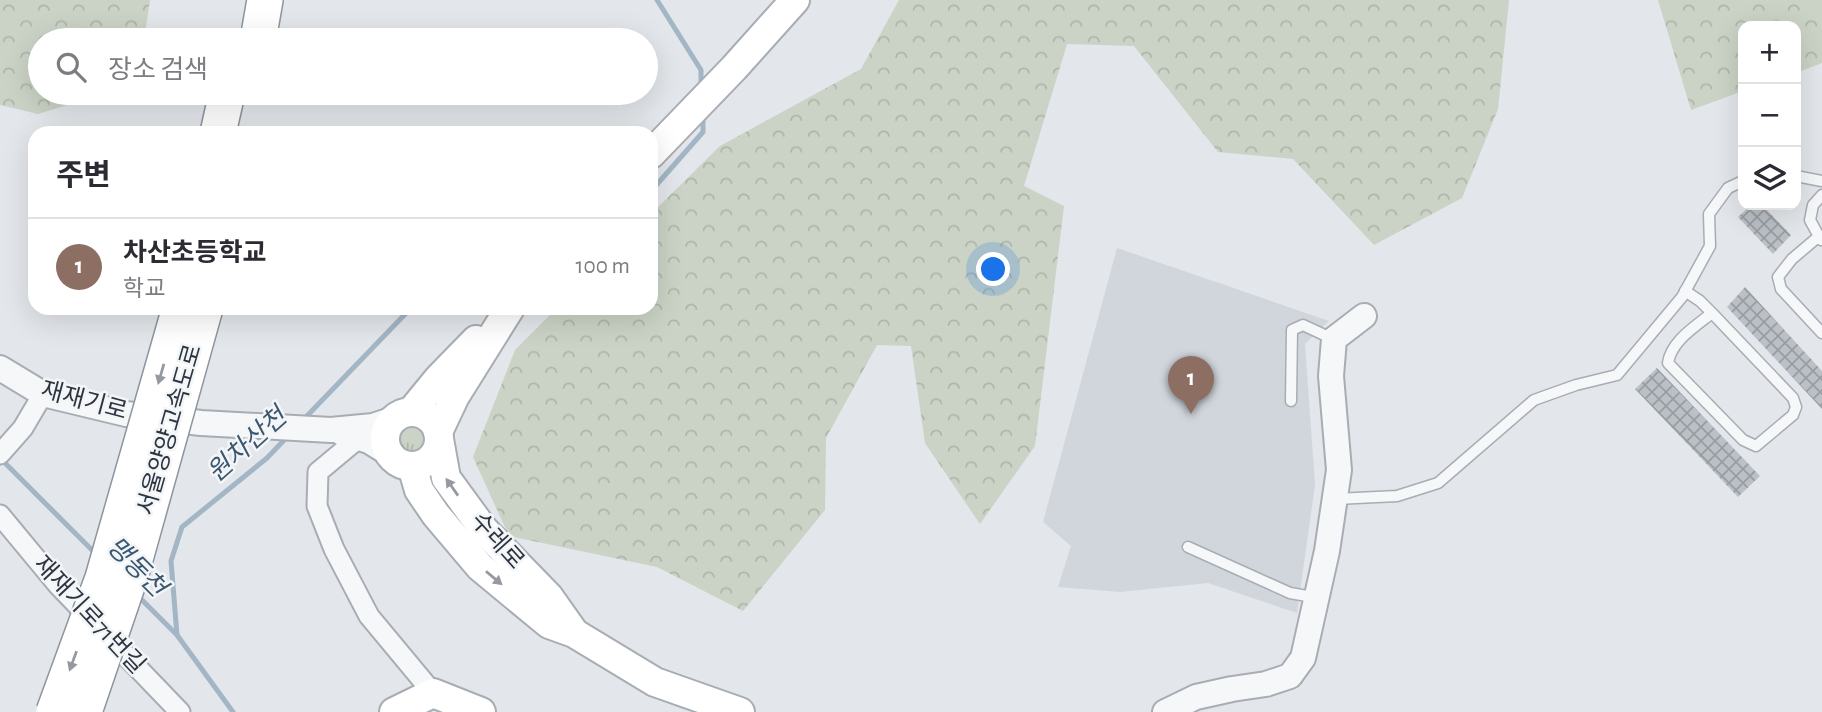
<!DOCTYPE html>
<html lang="ko">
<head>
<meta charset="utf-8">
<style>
	body { margin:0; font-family:"Alegreya Sans","Noto Sans KR",sans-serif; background:#f2f2f3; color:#2b2b33 }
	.controls { position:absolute; right:21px; top:21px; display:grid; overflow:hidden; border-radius:14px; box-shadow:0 7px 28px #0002 }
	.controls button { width:63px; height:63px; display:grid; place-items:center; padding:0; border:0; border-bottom:2px solid #e1e1e2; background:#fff; color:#2b2b33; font:35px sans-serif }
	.you { position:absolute; left:994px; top:270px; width:24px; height:24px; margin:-18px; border:5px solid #fff; border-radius:50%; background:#1a73e8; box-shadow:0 0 0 10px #1a73e833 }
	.badge { display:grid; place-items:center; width:46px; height:46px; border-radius:50%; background:#c3546e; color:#fff; font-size:23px; font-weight:700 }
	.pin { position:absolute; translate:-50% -58px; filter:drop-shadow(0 2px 4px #0008) }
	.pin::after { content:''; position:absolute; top:37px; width:24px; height:21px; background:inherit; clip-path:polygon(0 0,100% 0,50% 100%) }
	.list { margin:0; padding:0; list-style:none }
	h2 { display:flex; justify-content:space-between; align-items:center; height:91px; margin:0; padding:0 28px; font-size:30px }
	h2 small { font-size:23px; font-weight:400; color:#7c7c81 }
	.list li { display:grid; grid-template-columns:46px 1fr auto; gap:21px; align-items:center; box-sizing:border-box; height:98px; padding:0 28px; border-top:2px solid #e1e1e2 }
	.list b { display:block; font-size:26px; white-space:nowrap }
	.list p { margin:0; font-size:23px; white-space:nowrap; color:#7c7c81 }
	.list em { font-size:23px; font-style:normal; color:#7c7c81 }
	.icon { flex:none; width:38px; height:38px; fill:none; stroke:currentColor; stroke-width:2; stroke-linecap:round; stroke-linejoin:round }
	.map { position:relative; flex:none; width:1822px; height:712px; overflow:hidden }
	.search { position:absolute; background:#fff; box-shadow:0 7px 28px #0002; left:28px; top:28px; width:630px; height:77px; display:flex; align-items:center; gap:18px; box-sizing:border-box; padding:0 24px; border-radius:38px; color:#7c7c81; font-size:26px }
	.panel { position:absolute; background:#fff; box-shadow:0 7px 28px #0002; left:28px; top:126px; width:630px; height:189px; border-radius:21px }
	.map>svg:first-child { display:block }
	.built { fill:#d1d6dc }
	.grass { fill:url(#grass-tufts) }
	.forest { fill:url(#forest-crowns) }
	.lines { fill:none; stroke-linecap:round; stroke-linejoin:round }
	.stream { stroke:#a2b6c6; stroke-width:5 }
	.building { fill:url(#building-cross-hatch) }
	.service-casing { stroke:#a8adb4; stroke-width:13 }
	.minor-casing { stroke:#a8adb4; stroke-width:23 }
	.tertiary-casing { stroke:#a8adb4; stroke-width:28 }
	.secondary-casing { stroke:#a8adb4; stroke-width:32 }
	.motorway-casing { stroke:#8c959f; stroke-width:38 }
	.service { stroke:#f5f7f8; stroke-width:10 }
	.minor { stroke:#f5f7f8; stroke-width:19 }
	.tertiary { stroke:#f5f7f8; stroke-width:24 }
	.secondary { stroke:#fff; stroke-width:28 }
	.motorway { stroke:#fff; stroke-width:35 }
	.motorway-bridge-casing { stroke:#8c959f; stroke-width:38; stroke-linecap:butt }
	.motorway-bridge { stroke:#fff; stroke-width:35 }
	.oneway { fill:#969aa0 }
	.labels { text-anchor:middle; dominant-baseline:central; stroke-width:5; stroke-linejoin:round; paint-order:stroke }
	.street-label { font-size:24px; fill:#2c3541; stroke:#f3f5f7 }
	.water-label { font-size:26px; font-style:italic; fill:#3a5771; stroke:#f3f5f7 }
</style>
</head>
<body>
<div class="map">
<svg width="1822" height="712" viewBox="0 0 1822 712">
	<defs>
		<pattern id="grass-tufts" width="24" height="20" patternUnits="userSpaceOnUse" patternTransform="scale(1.75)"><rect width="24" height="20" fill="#cad3c5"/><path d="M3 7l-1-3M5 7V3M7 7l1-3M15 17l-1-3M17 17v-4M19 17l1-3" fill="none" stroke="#aeb6aa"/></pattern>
		<pattern id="forest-crowns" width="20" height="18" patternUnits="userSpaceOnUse" patternTransform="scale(1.75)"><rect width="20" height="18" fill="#cad3c5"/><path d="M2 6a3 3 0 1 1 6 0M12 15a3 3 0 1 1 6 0" fill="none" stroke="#aeb6aa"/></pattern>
		<pattern id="building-cross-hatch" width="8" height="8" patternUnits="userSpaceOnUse" patternTransform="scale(1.75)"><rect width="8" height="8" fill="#bbc0c6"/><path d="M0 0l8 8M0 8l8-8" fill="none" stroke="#989da2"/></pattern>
	</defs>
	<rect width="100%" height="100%" fill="#e3e6ea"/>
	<polygon class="built" points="1117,248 1329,321 1305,344 1315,485 1297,613 1208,583 1120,592 1058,587 1071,546 1043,522"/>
	<circle class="grass" cx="412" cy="441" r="14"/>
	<g class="forest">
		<polygon points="0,0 150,0 144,40 40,40 40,93 107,93 38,114 0,105"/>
		<polygon points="899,0 1509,0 1498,109 1462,198 1374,245 1293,159 1218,152 1134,46 1067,44 1024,186 1064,206 1035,446 980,524 925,443 911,346 877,345 826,438 825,510 743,611 657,567 509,536 473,457 515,350 557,308 651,308 651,214 720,146 861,69"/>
		<polygon points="1658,0 1822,0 1822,63 1796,73 1796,26 1743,26 1743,91 1691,110"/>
	</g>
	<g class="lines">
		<g class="stream">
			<polyline points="657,0 701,70 701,83"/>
			<polyline points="651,191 703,132 703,118"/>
			<polyline points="304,419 411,308"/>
			<polyline points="0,458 97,555"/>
			<polyline points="136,594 177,635 233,712"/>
			<polyline points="177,635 171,561 182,527 267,458 288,436"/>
		</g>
	</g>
	<g class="building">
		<polygon points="1751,205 1762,205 1791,235 1773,254 1738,217"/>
		<polygon points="1745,287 1822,371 1822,409 1727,307"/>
		<polygon points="1657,368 1760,476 1738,497 1635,389"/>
	</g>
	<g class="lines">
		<defs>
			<g id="service">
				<polyline points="1796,176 1822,181"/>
				<polyline points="1818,237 1792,259 1778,277 1781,289 1822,333"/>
				<polyline points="1821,240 1810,220 1813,205 1822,195"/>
				<path d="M1685 291 1700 301 1712 313 1793 398 1796 407 1793 415 1756 446 1743 440 1668 363C1671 341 1696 326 1712 313"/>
				<polyline points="1291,401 1292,330 1303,325 1333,339"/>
				<polyline points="1336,499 1397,496 1438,483 1534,400 1576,385 1617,375 1682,297 1710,246 1709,214 1728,188 1743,181"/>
				<polyline points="1188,547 1290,593 1307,596 1314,592"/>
			</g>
			<g id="minor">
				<polyline points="360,437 318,472 317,506 334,549 369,616 433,693"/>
				<polyline points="0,454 23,428 43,394"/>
				<polyline points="0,515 58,585 180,712"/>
			</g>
			<g id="tertiary">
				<polyline points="0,368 43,394 126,414 201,423 331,430 373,426 394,419"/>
				<polyline points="342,433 369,441 390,454"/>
				<polyline points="1165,712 1196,697 1232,689 1266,684 1290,676 1303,658 1327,551 1339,470 1331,376 1334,339 1364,316"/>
			</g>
			<g id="secondary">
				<polyline points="651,154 734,68 795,0"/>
				<polyline points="411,412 438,379 476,340"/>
				<circle cx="412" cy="439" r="27"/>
				<polyline points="438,432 455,396 510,308"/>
				<polyline points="439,439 446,478 484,530 549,597 573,631"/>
				<polyline points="412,466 419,490 436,515 480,567 549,624 574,633 655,682 740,712"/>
				<polyline points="394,712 433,693 481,712"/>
			</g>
			<g id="motorway">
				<polyline points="258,40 265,0"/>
				<polyline points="218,133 227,93"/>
			</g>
		</defs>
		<use href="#service" class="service-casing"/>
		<use href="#minor" class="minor-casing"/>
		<use href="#tertiary" class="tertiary-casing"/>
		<use href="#secondary" class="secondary-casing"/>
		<use href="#motorway" class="motorway-casing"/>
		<use href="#service" class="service"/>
		<use href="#minor" class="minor"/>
		<use href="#tertiary" class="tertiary"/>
		<use href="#secondary" class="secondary"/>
		<use href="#motorway" class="motorway"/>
		<defs>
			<g id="motorway-bridge">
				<polyline points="54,712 103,578 180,308"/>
				<polyline points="84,712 130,577 205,308"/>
			</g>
		</defs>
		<use href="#motorway-bridge" class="motorway-bridge-casing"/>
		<use href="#motorway-bridge" class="motorway-bridge"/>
	</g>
	<defs><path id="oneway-solid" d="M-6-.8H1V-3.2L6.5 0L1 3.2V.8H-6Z" transform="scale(1.75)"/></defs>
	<g class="oneway">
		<use href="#oneway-solid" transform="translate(161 374) rotate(106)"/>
		<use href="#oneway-solid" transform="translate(452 487) rotate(-125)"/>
		<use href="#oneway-solid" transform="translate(494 578) rotate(40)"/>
		<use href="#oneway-solid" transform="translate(73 661) rotate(110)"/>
	</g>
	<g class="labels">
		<g class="street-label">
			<text transform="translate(84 401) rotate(15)">재재기로</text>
			<text transform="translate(170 430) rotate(-74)">서울양양고속도로</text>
			<text transform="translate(497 541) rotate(48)">수레로</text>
			<text transform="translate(89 615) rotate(47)">재재기로71번길</text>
		</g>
		<g class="water-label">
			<text transform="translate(247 445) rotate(-42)">원차산천</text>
			<text transform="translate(136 567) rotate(45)">맹동천</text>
		</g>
	</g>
</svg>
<div class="controls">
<button>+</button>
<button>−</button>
<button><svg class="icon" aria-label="layers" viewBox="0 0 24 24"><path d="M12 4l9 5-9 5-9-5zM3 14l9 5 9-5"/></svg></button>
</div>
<div class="you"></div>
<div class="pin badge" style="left:1191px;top:414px;background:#8d6e63">1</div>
<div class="search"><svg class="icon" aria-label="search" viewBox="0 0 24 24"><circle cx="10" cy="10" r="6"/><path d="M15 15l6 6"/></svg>장소 검색</div>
<section class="panel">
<h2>주변<small></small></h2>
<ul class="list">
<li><span class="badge" style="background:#8d6e63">1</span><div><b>차산초등학교</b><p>학교</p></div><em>100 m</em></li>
</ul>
</section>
</div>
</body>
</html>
